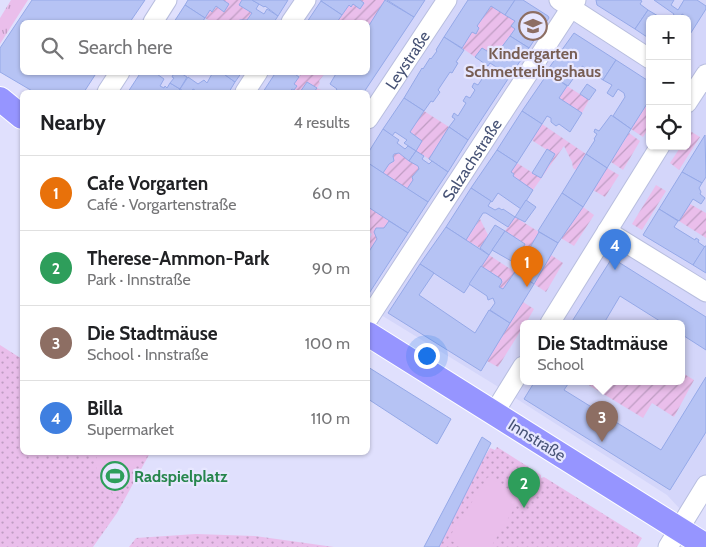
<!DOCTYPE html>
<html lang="en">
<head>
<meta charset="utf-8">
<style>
	body { margin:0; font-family:Cabin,sans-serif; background:#f2f2f2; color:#202124 }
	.controls { position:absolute; right:15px; top:15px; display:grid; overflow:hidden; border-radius:8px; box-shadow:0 1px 4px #0004 }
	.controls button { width:45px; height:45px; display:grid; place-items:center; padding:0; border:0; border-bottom:1px solid #e0e0e0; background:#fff; color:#202124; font:25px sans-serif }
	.you { position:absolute; left:426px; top:355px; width:18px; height:18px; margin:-12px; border:4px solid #fff; border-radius:50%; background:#1a73e8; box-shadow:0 0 0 8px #1a73e833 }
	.badge { display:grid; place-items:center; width:32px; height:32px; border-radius:50%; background:#ea580c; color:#fff; font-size:16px; font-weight:700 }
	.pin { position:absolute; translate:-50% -41px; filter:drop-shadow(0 1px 2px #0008) }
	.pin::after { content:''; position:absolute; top:26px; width:18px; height:15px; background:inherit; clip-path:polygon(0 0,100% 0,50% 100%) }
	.popup { position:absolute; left:520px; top:320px; width:165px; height:65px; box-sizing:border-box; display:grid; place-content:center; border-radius:8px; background:#fff; filter:drop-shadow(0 1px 4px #0005); font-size:16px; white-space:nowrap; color:#757577 }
	.popup b { font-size:19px; color:#202124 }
	.popup::after { content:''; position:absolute; left:50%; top:100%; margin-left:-10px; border:10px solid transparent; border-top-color:#fff }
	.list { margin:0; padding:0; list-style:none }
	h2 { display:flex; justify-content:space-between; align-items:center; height:65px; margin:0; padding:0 20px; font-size:21px }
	h2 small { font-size:16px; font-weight:400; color:#757577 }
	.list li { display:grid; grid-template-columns:32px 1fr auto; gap:15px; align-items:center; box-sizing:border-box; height:75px; padding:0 20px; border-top:1px solid #e0e0e0 }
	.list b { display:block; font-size:19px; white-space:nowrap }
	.list p { margin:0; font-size:16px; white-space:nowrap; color:#757577 }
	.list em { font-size:16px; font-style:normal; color:#757577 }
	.icon { flex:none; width:28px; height:28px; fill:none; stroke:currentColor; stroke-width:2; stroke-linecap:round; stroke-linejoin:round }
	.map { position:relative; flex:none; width:706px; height:547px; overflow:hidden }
	.search { position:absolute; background:#fff; box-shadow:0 1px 4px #0004; left:20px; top:20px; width:350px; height:55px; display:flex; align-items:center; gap:12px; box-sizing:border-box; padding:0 18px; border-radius:8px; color:#757577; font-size:19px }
	.panel { position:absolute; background:#fff; box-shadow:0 1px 4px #0004; left:20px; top:90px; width:350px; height:365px; border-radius:8px }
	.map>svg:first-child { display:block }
	.residential { fill:#d4d6fa; fill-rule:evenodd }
	.grass { fill:url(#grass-tufts) }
	.park { fill:url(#park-dots) }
	.garden { fill:url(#garden-furrows) }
	.pitch { fill:#eabeeb }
	.building { fill:#b6c3f4; stroke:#95a9e8 }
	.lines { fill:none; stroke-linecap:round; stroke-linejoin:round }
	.minor-casing { stroke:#b8bedf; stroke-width:21 }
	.major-casing { stroke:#fff; stroke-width:26 }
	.minor { stroke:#fff; stroke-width:19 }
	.major { stroke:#9695ff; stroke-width:24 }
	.tram { stroke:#a2c69f; stroke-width:1 }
	.labels { text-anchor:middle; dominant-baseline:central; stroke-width:4.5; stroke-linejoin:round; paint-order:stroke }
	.education-label { font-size:16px; font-weight:bold; fill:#785e54; stroke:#e7e7ff }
	.street-label { font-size:16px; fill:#465275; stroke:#e7e7ff }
	.leisure-label { font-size:16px; font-weight:bold; fill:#27864d; stroke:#e7e7ff; text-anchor:start }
</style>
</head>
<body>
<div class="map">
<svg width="706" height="547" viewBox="0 0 706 547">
	<defs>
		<pattern id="grass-tufts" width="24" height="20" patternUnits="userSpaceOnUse" patternTransform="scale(1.25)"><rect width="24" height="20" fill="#eabeeb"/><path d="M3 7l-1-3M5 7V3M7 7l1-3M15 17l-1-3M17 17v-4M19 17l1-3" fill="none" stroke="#bf9dc3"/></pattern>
		<pattern id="park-dots" width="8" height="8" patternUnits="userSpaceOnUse" patternTransform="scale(1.25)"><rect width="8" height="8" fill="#eabeeb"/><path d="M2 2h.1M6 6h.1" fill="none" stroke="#bf9dc3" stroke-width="1.8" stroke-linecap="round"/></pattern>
		<pattern id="garden-furrows" width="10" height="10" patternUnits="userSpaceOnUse" patternTransform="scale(1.25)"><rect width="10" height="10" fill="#eabeeb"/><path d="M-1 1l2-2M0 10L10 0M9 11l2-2" fill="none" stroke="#bf9dc3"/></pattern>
	</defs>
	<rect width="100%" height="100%" fill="#e0e0fd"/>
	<path class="residential" d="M188 0H706V500L692 522 667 495 492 383 368 307V92H128L141 73 368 72V22H173ZM650 19H687V146H650ZM523 323H681V381H523Z"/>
	<polygon class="grass" points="11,0 28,0 0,44 0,18"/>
	<g class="park">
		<polygon points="0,345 22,359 22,452 150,453 117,513 93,547 0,547"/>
		<polygon points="497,447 541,475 541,478 544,477 642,538 637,547 429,547 490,448 495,450"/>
		<polygon points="196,534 255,536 334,547 129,547 136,538"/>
	</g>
	<g class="garden">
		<polygon points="223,0 242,0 239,5 252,13 247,20 240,20 236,22 212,22 205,18 210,10 212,12"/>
		<polygon points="360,0 385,0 368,27 368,22 337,22 349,5 351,7 353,4 360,9 364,3"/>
		<polygon points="491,6 515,21 515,29 495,56 482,48 475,57 462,48 472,32 476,34 479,28 477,26"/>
		<polygon points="309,72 325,73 319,81 320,83 317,88 325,92 314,92 317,88 307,82 300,92 289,92 292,89 294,90 296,86 294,84 302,73"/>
		<polygon points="567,86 589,100 582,113 559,98"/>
		<polygon points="650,99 650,126 643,137 631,129"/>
		<polygon points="424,111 449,127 429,159 416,151 422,141 410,132"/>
		<polygon points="542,124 586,154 576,170 573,168 572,162 564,146 533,190 513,176 514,174 511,172 517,163 541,178 555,155 533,141 532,139"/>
		<polygon points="690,131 700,137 679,170 670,163 681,146 687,146 687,136"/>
		<polygon points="629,133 640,141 623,170 611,162"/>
		<polygon points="399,153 418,166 419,169 412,177 413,180 407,189 383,174 389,164 394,161 393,156 394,154"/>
		<polygon points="607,168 619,175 605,197 593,190"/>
		<polygon points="656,185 666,191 642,230 632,224"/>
		<polygon points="690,204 706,213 706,238 679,221"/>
		<polygon points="368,207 389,221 384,228 376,229 377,239 368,253 368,242 372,234 368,231"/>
		<polygon points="583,207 594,215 574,246 561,238"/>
		<polygon points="515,217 539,232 528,251 523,248 525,244 505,231"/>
		<polygon points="480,219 488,235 480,248 466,240"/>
		<polygon points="489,255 515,272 503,289 499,287 502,282 501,279 481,266"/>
		<polygon points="551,255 563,263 546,292 534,284"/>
		<polygon points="523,302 534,309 526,323 523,323 523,327 498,367 487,361"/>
		<polygon points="681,372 694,380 674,417 652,403 643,418 582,381 681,381"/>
	</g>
	<g class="pitch">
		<path d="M94 453H144L115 499 105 476 101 475C97 469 93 465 97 458Z"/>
		<polygon points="488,477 521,497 491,547 462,547 448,539"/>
	</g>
	<g class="building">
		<polygon points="32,0 145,0 130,22 22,22 22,72 97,72 84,92 34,92 0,72 0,48"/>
		<polygon points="188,0 223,0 229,4 224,12 216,6 212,12 210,10 205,18 185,5"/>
		<polygon points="242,0 252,0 259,4 256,9 264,14 267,9 278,16 274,22 236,22 240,20 247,20 252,13 239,5"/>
		<polygon points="252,0 288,0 278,16 265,6 264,7"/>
		<polygon points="321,0 360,0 364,3 360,9 353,4 351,7 349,5 342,15 321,1"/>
		<polygon points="385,0 414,17 364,92 335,92 337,89 330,84 337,72 368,72 368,27"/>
		<polygon points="387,0 425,0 414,17"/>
		<polygon points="468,0 515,0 505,15 491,6 477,26 479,28 476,34 472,32 462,48 444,37"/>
		<polygon points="515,0 523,0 548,16 549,18 529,48 510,36 515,29 511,26 515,21 505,15"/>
		<polygon points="596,0 640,0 642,1 640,4 648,10 635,29 597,5"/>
		<polygon points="654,0 674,0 671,5 678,10 684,0 697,0 706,6 706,9 687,39 687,19 685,19 687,17 682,14 680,19 671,19 674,14"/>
		<polygon points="321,1 342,15 337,22 307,22"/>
		<polygon points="185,5 205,18 202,22 174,22"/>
		<polygon points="648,10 663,19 650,19 650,39 635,29"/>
		<polygon points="574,33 616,60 603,80 582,66 568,86 546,72"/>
		<polygon points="510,36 529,48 508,79 499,73 501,70 490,63 488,66 475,57 482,48 495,56"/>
		<polygon points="444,37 464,50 456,62 458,63 452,73 450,72 438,90 440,92 433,102 431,101 424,111 404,98 422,68 423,69 430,58 431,59 437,51 436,50"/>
		<polygon points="616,60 650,82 650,99 631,129 613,116 625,97 624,93 618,89 613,97 607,93 612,85 603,80"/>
		<polygon points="490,67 508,79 468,140 449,127 455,119 452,117 454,113 458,116 466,103 463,101 466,96 470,98 475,90 472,87 474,83 478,85 482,79 479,76 482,72 485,74"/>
		<polygon points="141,72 154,72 164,79 160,86 164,88 165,86 167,88 170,83 180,89 177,92 160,92 157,91 156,92 128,92"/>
		<polygon points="169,72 179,72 187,77 180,89 170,83 174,78 172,77 173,75"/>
		<polygon points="213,72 221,72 235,82 229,92 198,92 193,89 191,92 185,92 180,89 188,77 198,84 204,80 207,83"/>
		<polygon points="221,72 242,72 235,82"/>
		<polygon points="276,72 292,72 299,77 294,84 297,86 294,90 292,89 289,92 263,92"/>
		<polygon points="548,73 567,86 559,98 582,113 570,132 559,124 556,126 551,122 551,118 547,116 542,124 522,111"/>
		<polygon points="307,82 317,88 314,92 300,92"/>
		<polygon points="587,84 596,90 589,100 580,94"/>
		<polygon points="404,98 424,111 410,132 422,141 416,151 404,143 407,140 395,132 392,136 383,129"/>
		<polygon points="522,111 542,124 517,163 497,150"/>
		<polygon points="611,115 631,129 607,168 586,154 595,140 594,139 597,134 594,132 595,129 599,131"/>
		<polygon points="449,127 468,140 448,172 429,159"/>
		<polygon points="383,129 399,140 397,143 405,149 408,146 416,151 409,161 399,153 394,154 393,156 394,161 389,164 383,173 368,163 368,153"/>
		<polygon points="705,135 706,177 702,183 682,172"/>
		<polygon points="547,149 555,154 541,178 532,173"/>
		<polygon points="497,150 517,163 511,172 514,174 513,176 533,190 521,209 498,193 492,202 471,188"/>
		<polygon points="416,151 424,156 422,159 429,164 432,161 448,172 428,202 407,189 413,180 412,177 419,169 418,166 409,161"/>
		<polygon points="586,154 607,168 583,207 562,193"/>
		<polygon points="368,163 428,202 408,233 368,207"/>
		<polygon points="682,172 702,183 699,188 701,192 700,194 705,198 701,204 693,199 679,221 659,209"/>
		<polygon points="471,188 491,201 488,206 495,210 499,208 502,210 503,209 515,217 508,227 486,213 483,213 466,240 446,227"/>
		<polygon points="562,193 583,207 558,243 538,231"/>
		<polygon points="526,200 536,207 525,222 515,217"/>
		<polygon points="659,209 678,221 674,227 695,240 696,238 699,240 698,242 705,247 693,265 643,235"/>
		<polygon points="389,221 408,233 368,295 368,253 377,239 374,232 376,228 384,228"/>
		<polygon points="495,225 505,231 489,255 480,248"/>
		<polygon points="446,227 489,255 464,293 420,264"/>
		<polygon points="505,231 525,244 523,248 528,251 539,232 558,243 534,284 515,272 521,260 518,258 515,262 513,262 492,250"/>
		<polygon points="705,246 706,246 706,273 693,265"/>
		<polygon points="612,258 706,317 706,350 681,334 681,323 663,323 620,296 604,323 571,323"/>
		<polygon points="420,264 434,273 419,295 475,333 489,310 510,323 481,371 388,313"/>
		<polygon points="481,266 501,279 502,282 499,287 503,289 515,272 534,284 510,323 490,310 495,303 493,298 488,300 487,296 469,284"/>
		<polygon points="368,367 451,419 437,444 368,399"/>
		<polygon points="706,377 706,432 670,490 524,399 535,381 570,381 564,390 661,450"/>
		<polygon points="482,437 491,443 439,547 424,547"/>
	</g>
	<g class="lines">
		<defs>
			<g id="minor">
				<polyline points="559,0 650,59"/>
				<polyline points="153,22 167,0"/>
				<polyline points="291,22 306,0"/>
				<polyline points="107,92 120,72"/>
				<polyline points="245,92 258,72"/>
				<polyline points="687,103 706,74"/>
				<path id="s1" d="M368 119 447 0"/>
				<polyline points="607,231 706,292"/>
				<path id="s2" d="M368 319 576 0"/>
				<polyline points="550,323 660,146"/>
				<polyline points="494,413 523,366"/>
				<polyline points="668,547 706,485"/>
			</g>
			<g id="major">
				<polyline points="0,99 22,117"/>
				<polyline points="368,334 706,546"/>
			</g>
		</defs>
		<use href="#minor" class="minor-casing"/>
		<use href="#major" class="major-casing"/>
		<use href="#minor" class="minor"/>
		<use href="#major" class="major"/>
		<polyline class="tram" points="120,470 127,473"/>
	</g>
	<defs>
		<symbol id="school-ring" viewBox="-11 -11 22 22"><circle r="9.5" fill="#e7e7ff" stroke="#8d6e63" stroke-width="1.5"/><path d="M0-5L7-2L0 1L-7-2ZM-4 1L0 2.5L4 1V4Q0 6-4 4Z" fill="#8d6e63"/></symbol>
		<symbol id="stadium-ring" viewBox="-11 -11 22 22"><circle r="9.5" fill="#e7e7ff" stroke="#2e9e5b" stroke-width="1.5"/><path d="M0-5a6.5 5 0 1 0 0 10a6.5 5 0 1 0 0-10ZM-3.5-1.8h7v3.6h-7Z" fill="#2e9e5b"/></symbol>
	</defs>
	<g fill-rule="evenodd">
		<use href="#school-ring" x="517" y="10" width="32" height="32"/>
		<use href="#stadium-ring" x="99" y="460" width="32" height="32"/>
	</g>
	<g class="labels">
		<g class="education-label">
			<text x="533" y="53">Kindergarten<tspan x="533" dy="18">Schmetterlingshaus</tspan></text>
		</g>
		<g class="street-label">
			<text stroke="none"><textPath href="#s1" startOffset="71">Leystraße</textPath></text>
			<text stroke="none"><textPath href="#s2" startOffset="190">Salzachstraße</textPath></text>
			<text transform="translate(537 440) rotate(32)">Innstraße</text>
		</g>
		<g class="leisure-label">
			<text x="134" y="476">Radspielplatz</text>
		</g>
	</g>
</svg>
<div class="controls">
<button>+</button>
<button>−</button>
<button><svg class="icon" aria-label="locate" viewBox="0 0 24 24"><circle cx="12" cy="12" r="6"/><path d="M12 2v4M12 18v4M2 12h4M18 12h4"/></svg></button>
</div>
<div class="you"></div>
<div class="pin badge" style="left:527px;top:287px;background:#e8710a">1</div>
<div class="pin badge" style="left:524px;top:508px;background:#2e9e5b">2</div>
<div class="pin badge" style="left:602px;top:442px;background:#8d6e63">3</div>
<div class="popup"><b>Die Stadtmäuse</b>School</div>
<div class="pin badge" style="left:615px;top:270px;background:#3f7fe0">4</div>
<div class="search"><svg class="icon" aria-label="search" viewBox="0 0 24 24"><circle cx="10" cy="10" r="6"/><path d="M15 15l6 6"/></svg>Search here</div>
<section class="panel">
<h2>Nearby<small>4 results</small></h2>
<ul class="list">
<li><span class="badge" style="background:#e8710a">1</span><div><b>Cafe Vorgarten</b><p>Café · Vorgartenstraße</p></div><em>60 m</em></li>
<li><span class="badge" style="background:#2e9e5b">2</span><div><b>Therese-Ammon-Park</b><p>Park · Innstraße</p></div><em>90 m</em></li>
<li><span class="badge" style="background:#8d6e63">3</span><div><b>Die Stadtmäuse</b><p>School · Innstraße</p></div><em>100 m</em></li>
<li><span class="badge" style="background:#3f7fe0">4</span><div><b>Billa</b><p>Supermarket</p></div><em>110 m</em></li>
</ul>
</section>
</div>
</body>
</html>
